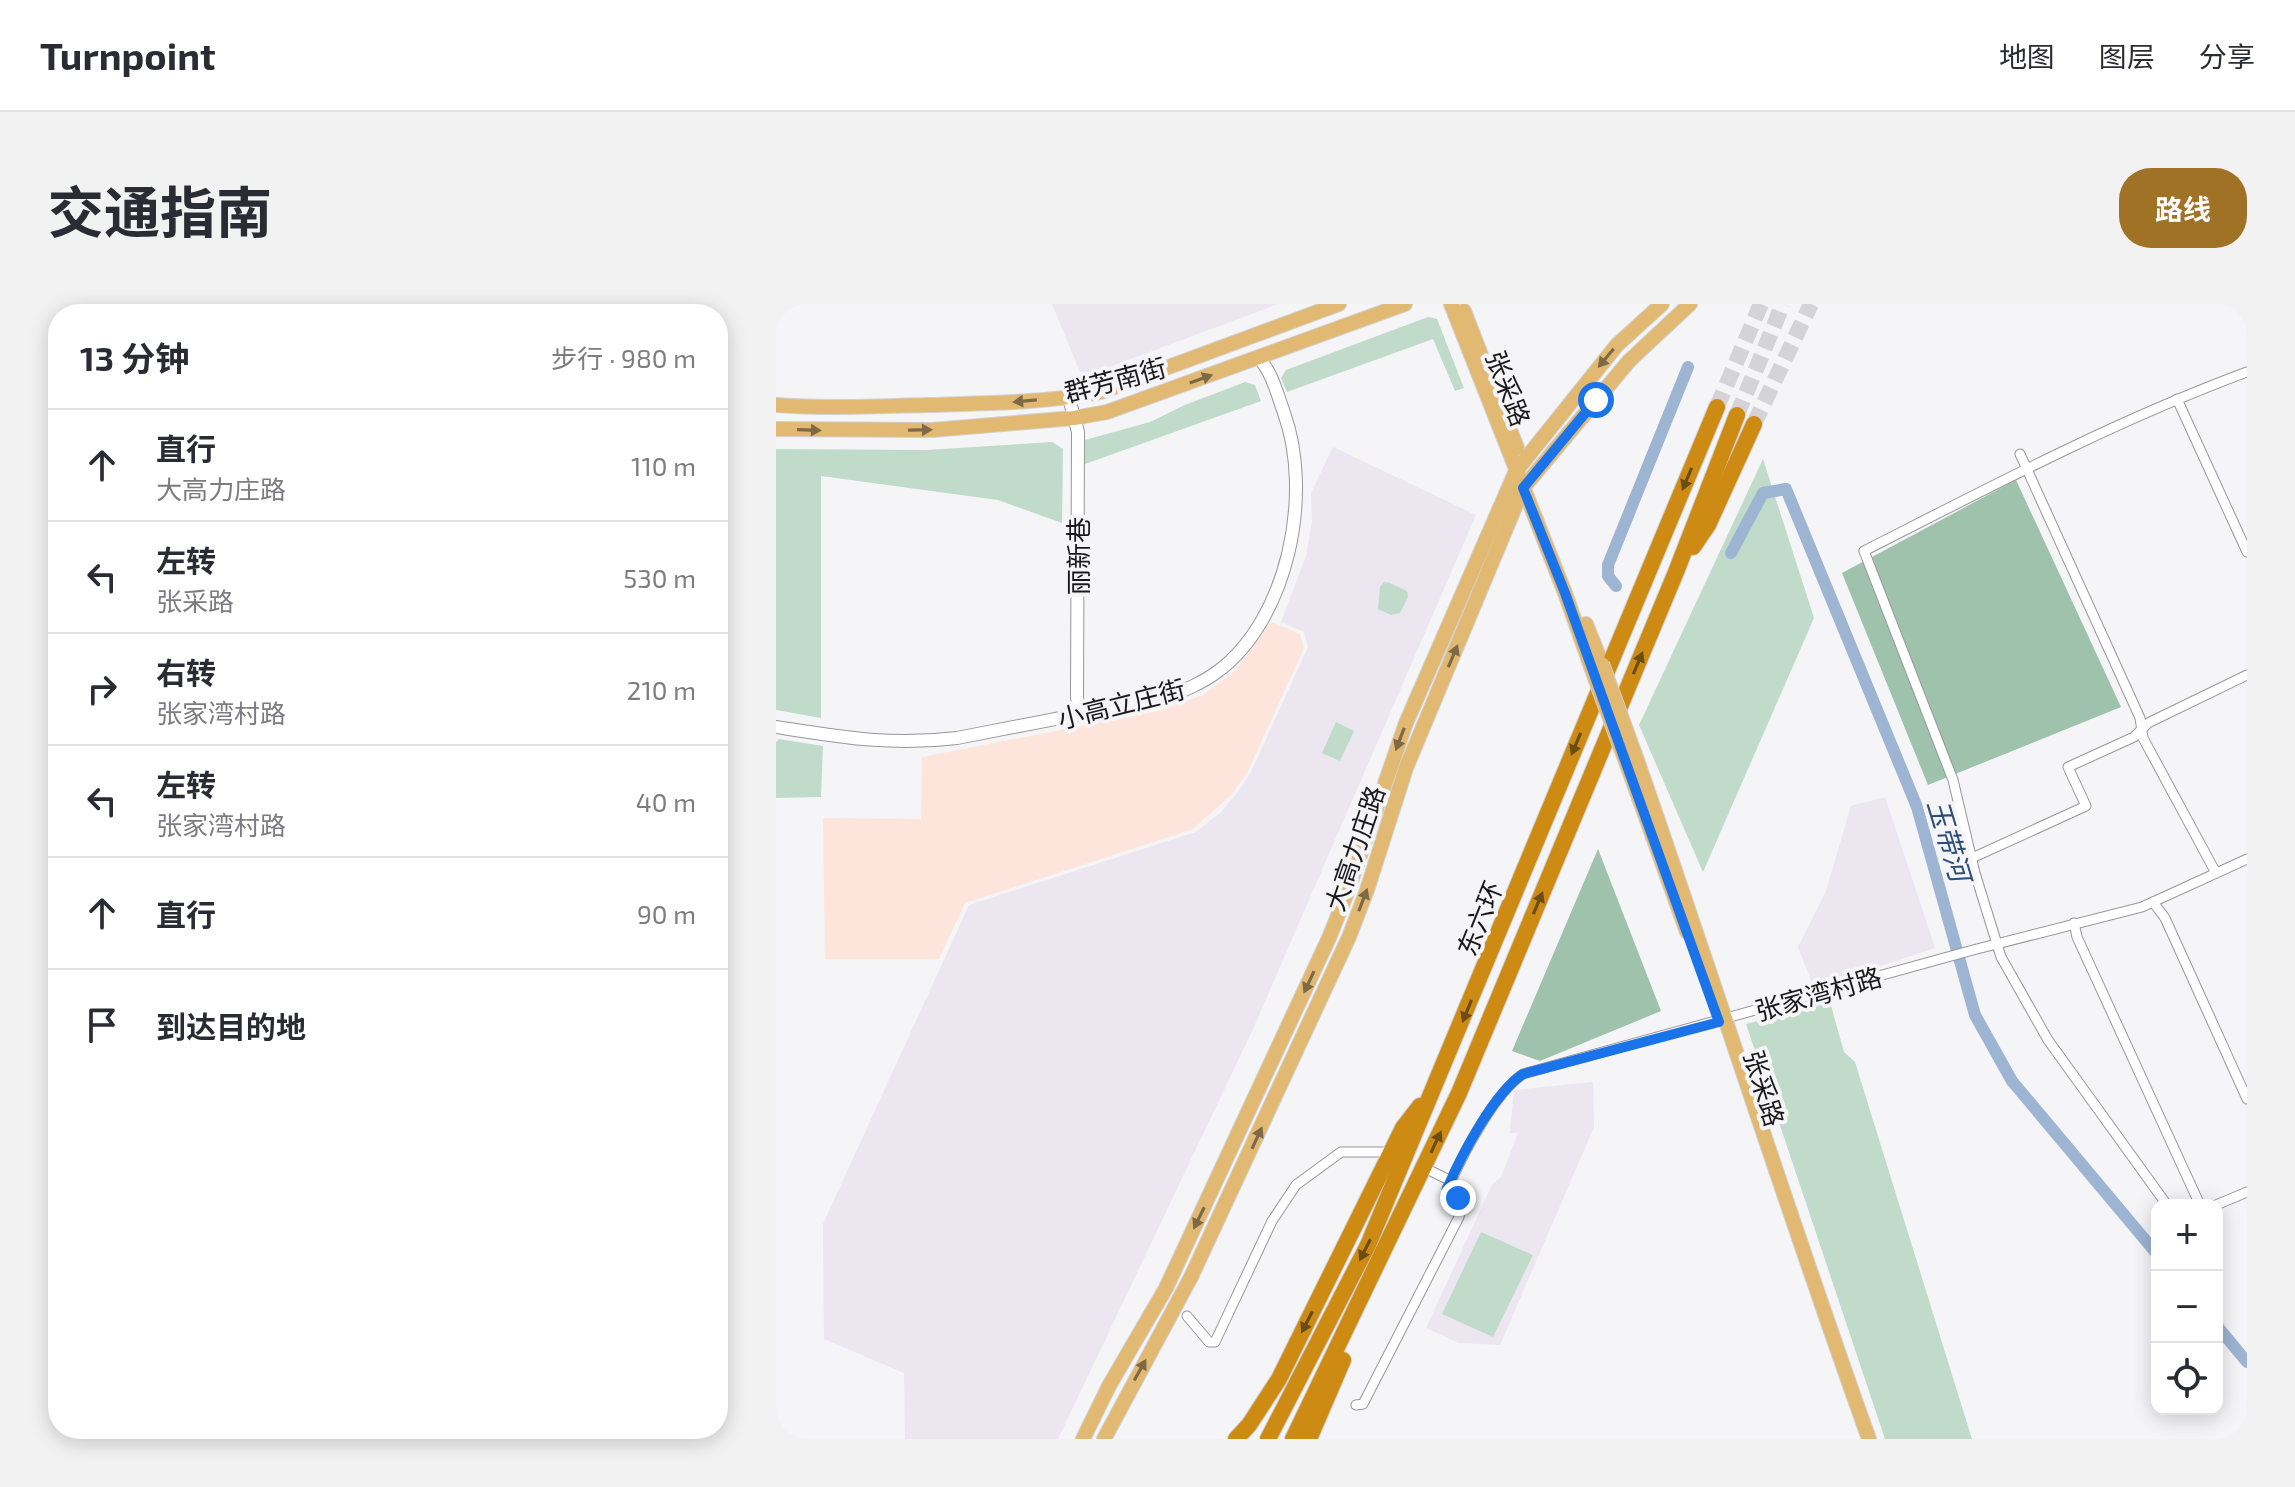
<!DOCTYPE html>
<html lang="zh">
<head>
<meta charset="utf-8">
<style>
	body { margin:0; font-family:"Exo 2","Noto Sans SC",sans-serif; background:#f2f2f3; color:#2b2b33 }
	.controls { position:absolute; right:24px; bottom:24px; display:grid; overflow:hidden; border-radius:16px; box-shadow:0 4px 20px #0003 }
	.controls button { width:72px; height:72px; display:grid; place-items:center; padding:0; border:0; border-bottom:2px solid #e1e1e2; background:#fff; color:#2b2b33; font:40px sans-serif }
	.stop { position:absolute; width:24px; height:24px; margin:-18px; border:6px solid #1a73e8; border-radius:50%; background:#fff }
	.stop.end { background:#1a73e8; border-color:#fff; box-shadow:0 2px 8px #0008 }
	.list { margin:0; padding:0; list-style:none }
	h2 { display:flex; justify-content:space-between; align-items:center; height:104px; margin:0; padding:0 32px; font-size:34px }
	h2 small { font-size:26px; font-weight:400; color:#7c7c81 }
	.list li { display:grid; grid-template-columns:52px 1fr auto; gap:24px; align-items:center; box-sizing:border-box; height:112px; padding:0 32px; border-top:2px solid #e1e1e2 }
	.list b { display:block; font-size:30px; white-space:nowrap }
	.list p { margin:0; font-size:26px; white-space:nowrap; color:#7c7c81 }
	.list em { font-size:26px; font-style:normal; color:#7c7c81 }
	.icon { flex:none; width:44px; height:44px; fill:none; stroke:currentColor; stroke-width:2; stroke-linecap:round; stroke-linejoin:round }
	.map { position:relative; flex:none; width:1471px; height:1135px; overflow:hidden; border-radius:32px }
	header { display:flex; align-items:center; gap:48px; box-sizing:border-box; height:112px; padding:0 40px; background:#fff; border-bottom:2px solid #e1e1e2 }
	header strong { font-size:38px }
	nav { display:flex; gap:44px; margin-inline-start:auto; font-size:28px }
	.intro { display:flex; align-items:center; justify-content:space-between; box-sizing:border-box; height:192px; padding:0 48px }
	h1 { margin:0; font-size:56px }
	.button { padding:20px 36px; border-radius:32px; background:#a07225; color:#fff; font-size:28px; font-weight:700 }
	main { display:flex; gap:48px; padding:0 48px }
	aside { flex:1; background:#fff; border-radius:32px; box-shadow:0 4px 20px #0003 }
	.map>svg:first-child { display:block }
	.commercial { fill:#fde5db }
	.built { fill:#ebe6ef }
	.green { fill:#c0dbc9 }
	.forest { fill:#9ec2ab }
	.lines { fill:none; stroke-linecap:round; stroke-linejoin:round }
	.river { stroke:#9db4d3; stroke-width:12 }
	.highway-tunnel { stroke:#d4d3d6; stroke-width:16; stroke-dasharray:16 8; stroke-linecap:butt }
	.street-casing { stroke:#989699; stroke-width:11 }
	.secondary-casing { stroke:#989699; stroke-width:14 }
	.primary-casing { stroke:#d1d1d1; stroke-width:16 }
	.highway-casing { stroke:#d1d1d1; stroke-width:18 }
	.street { stroke:#fff; stroke-width:9 }
	.secondary { stroke:#fff; stroke-width:12 }
	.primary { stroke:#e2b972; stroke-width:14 }
	.highway { stroke:#ce8b14; stroke-width:16 }
	.primary-bridge-casing { stroke:#d1d1d1; stroke-width:16; stroke-linecap:butt }
	.primary-bridge { stroke:#e2b972; stroke-width:14 }
	.oneway { fill:#7e6946 }
	.oneway2 { fill:#6b4c17 }
	.route { stroke:#1a73e8; stroke-width:10 }
	.labels { text-anchor:middle; dominant-baseline:central; stroke-width:8; stroke-linejoin:round; paint-order:stroke }
	.street-label { font-size:26px; fill:#1a191a; stroke:#f5f4f7 }
	.water-label { font-size:28px; font-style:italic; fill:#2c4d77; stroke:#f5f4f7 }
</style>
</head>
<body>
<header>
<strong>Turnpoint</strong>
<nav><a>地图</a><a>图层</a><a>分享</a></nav>
</header>
<div class="intro"><h1>交通指南</h1><a class="button">路线</a></div>
<main>
<aside>
<h2>13 分钟<small>步行 · 980 m</small></h2>
<ul class="list">
<li><svg class="icon" aria-label="ahead" viewBox="0 0 24 24"><path d="M12 20V5M6 11l6-6 6 6"/></svg><div><b>直行</b><p>大高力庄路</p></div><em>110 m</em></li>
<li><svg class="icon" aria-label="left" viewBox="0 0 24 24"><path d="M17 20v-9H6M10 6l-5 5 5 5"/></svg><div><b>左转</b><p>张采路</p></div><em>530 m</em></li>
<li><svg class="icon" aria-label="right" viewBox="0 0 24 24"><path d="M7 20v-9h11M14 6l5 5-5 5"/></svg><div><b>右转</b><p>张家湾村路</p></div><em>210 m</em></li>
<li><svg class="icon" aria-label="left" viewBox="0 0 24 24"><path d="M17 20v-9H6M10 6l-5 5 5 5"/></svg><div><b>左转</b><p>张家湾村路</p></div><em>40 m</em></li>
<li><svg class="icon" aria-label="ahead" viewBox="0 0 24 24"><path d="M12 20V5M6 11l6-6 6 6"/></svg><div><b>直行</b></div><em>90 m</em></li>
<li><svg class="icon" aria-label="arrive" viewBox="0 0 24 24"><path d="M6 21V4h12l-3 4 3 4H6"/></svg><div><b>到达目的地</b></div></li>
</ul>
</aside>
<div class="map">
<svg width="1471" height="1135" viewBox="0 0 1471 1135">
	<rect width="100%" height="100%" fill="#f5f4f7"/>
	<polygon class="commercial" points="495,318 524,330 528,344 471,469 455,491 417,525 189,599 163,655 49,655 47,514 145,515 146,453 383,407 427,391 460,366"/>
	<g class="built">
		<polygon points="276,0 502,0 320,68 304,68"/>
		<polygon points="557,143 700,211 477,725 282,1135 129,1135 128,1069 48,1035 47,920 193,601 420,528 445,508 462,488 475,468 532,343 528,328 505,318 530,252 536,218 535,189"/>
		<polygon points="1109,493 1159,644 1038,684 1022,643 1050,587 1075,502"/>
		<polygon points="817,778 818,823 724,1041 683,1039 650,1024 716,881 725,873 742,829 734,829 738,786"/>
	</g>
	<g class="green">
		<polygon points="652,13 661,15 688,84 679,87 657,35 511,88 505,74 510,66"/>
		<polygon points="469,78 479,81 485,97 309,160 309,136 374,118 409,101"/>
		<polygon points="276,138 287,145 286,219 222,196 45,172 45,414 0,406 0,145 150,146"/>
		<polygon points="987,155 1038,314 927,568 863,421"/>
		<polygon points="608,278 614,279 631,287 632,293 624,309 615,311 602,305 604,283"/>
		<polygon points="560,418 578,427 564,457 546,449"/>
		<polygon points="3,435 47,442 45,493 0,494 0,438"/>
		<polygon points="1054,698 1068,748 1079,758 1196,1135 1109,1135 970,720"/>
		<polygon points="705,928 757,951 717,1033 666,1010"/>
	</g>
	<g class="forest">
		<polygon points="1240,176 1345,403 1152,481 1066,269"/>
		<polygon points="822,545 885,707 764,757 736,747"/>
	</g>
	<g class="lines">
		<g class="river">
			<polyline points="955,249 987,189 1010,185 1141,503 1199,711 1236,777 1381,950"/>
			<polyline points="840,282 832,272 832,261 912,63"/>
			<polyline points="1441,1022 1471,1058"/>
		</g>
		<g class="highway-tunnel">
			<polyline points="941,103 985,0"/>
			<polyline points="961,111 1007,0"/>
			<polyline points="978,120 1035,0"/>
		</g>
		<defs>
			<g id="street">
				<polyline points="1401,95 1471,248"/>
				<polyline points="1244,150 1364,414 1367,434 1440,569"/>
				<polyline points="1196,554 1310,502 1292,463 1358,433 1372,419 1471,371"/>
				<polyline points="1377,598 1389,614 1471,795"/>
				<polyline points="1298,619 1301,633 1424,901"/>
				<path d="M653 866 675 877C689 846 719 789 747 770L1197 646 1366 603 1471 555"/>
				<path d="M1391 901 1272 736 1225 653 1199 569 1177 476 1088 247C1214 183 1339 117 1471 68"/>
				<polyline points="1440,901 1471,888"/>
				<polyline points="411,1012 433,1038 439,1038 496,917 520,881 565,848 608,848"/>
				<path d="M580 1101 587 1100 683 913C687 899 682 894 671 885L675 877"/>
			</g>
			<g id="secondary">
				<polyline points="293,94 302,128 301,394 305,410"/>
				<path d="M0 423C64 433 115 442 181 434L392 393C409 386 426 379 441 368 513 315 537 189 508 109 501 89 496 68 482 53"/>
			</g>
			<g id="primary">
				<polyline points="675,0 789,289 819,374"/>
				<polyline points="688,7 741,144"/>
				<path d="M0 101C51 105 102 102 154 101 211 99 269 99 325 88L563 0"/>
				<polyline points="0,125 156,126 298,114 331,108 629,0"/>
				<polyline points="810,320 826,360"/>
				<path d="M861 456C940 682 1012 910 1093 1135"/>
				<polyline points="853,466 911,628"/>
				<polyline points="307,1135 333,1082 390,984 553,634 571,589 630,419 740,167 841,41 886,0"/>
				<polyline points="328,1135 415,973 573,633 591,586 630,464 747,184 853,57 914,0"/>
			</g>
			<g id="highway">
				<polyline points="917,243 932,221 978,120"/>
				<polyline points="460,1135 473,1121 503,1075 627,824 644,802"/>
				<polyline points="492,1135 592,941 941,103"/>
				<polyline points="517,1135 683,789 900,268 961,111"/>
				<polyline points="533,1135 567,1056"/>
			</g>
		</defs>
		<use href="#street" class="street-casing"/>
		<use href="#secondary" class="secondary-casing"/>
		<use href="#primary" class="primary-casing"/>
		<use href="#highway" class="highway-casing"/>
		<use href="#street" class="street"/>
		<use href="#secondary" class="secondary"/>
		<use href="#primary" class="primary"/>
		<use href="#highway" class="highway"/>
		<defs>
			<g id="primary-bridge">
				<polyline points="826,360 861,456"/>
				<polyline points="819,374 853,466"/>
			</g>
		</defs>
		<use href="#primary-bridge" class="primary-bridge-casing"/>
		<use href="#primary-bridge" class="primary-bridge"/>
	</g>
	<defs><path id="oneway-solid" d="M-6-.8H1V-3.2L6.5 0L1 3.2V.8H-6Z" transform="scale(2)"/></defs>
	<g class="oneway">
		<use href="#oneway-solid" transform="translate(830 54) rotate(130)"/>
		<use href="#oneway-solid" transform="translate(425 75) rotate(-20)"/>
		<use href="#oneway-solid" transform="translate(249 97) rotate(175)"/>
		<use href="#oneway-solid" transform="translate(33 126) rotate(2)"/>
		<use href="#oneway-solid" transform="translate(144 126) rotate(-1)"/>
		<use href="#oneway-solid" transform="translate(677 352) rotate(-67)"/>
		<use href="#oneway-solid" transform="translate(624 435) rotate(111)"/>
		<use href="#oneway-solid" transform="translate(587 596) rotate(-69)"/>
		<use href="#oneway-solid" transform="translate(533 678) rotate(115)"/>
		<use href="#oneway-solid" transform="translate(481 834) rotate(-65)"/>
		<use href="#oneway-solid" transform="translate(423 914) rotate(116)"/>
		<use href="#oneway-solid" transform="translate(364 1066) rotate(-61)"/>
	</g>
	<g class="oneway2">
		<use href="#oneway-solid" transform="translate(911 175) rotate(113)"/>
		<use href="#oneway-solid" transform="translate(862 359) rotate(-67)"/>
		<use href="#oneway-solid" transform="translate(800 440) rotate(113)"/>
		<use href="#oneway-solid" transform="translate(762 599) rotate(-67)"/>
		<use href="#oneway-solid" transform="translate(691 707) rotate(112)"/>
		<use href="#oneway-solid" transform="translate(660 838) rotate(-65)"/>
		<use href="#oneway-solid" transform="translate(589 946) rotate(117)"/>
		<use href="#oneway-solid" transform="translate(531 1018) rotate(117)"/>
	</g>
	<g class="lines">
		<path class="route" d="M682 894 671 885C685 852 718 789 747 770L943 718 789 289 747 184 820 96"/>
	</g>
	<g class="labels">
		<g class="street-label">
			<text transform="translate(339 75) rotate(-15)">群芳南街</text>
			<text transform="translate(733 84) rotate(69)">张采路</text>
			<text transform="translate(301 252) rotate(-90)">丽新巷</text>
			<text transform="translate(345 399) rotate(-14)">小高立庄街</text>
			<text transform="translate(578 544) rotate(-71)">大高力庄路</text>
			<text transform="translate(703 614) rotate(-68)">东六环</text>
			<text transform="translate(1042 689) rotate(-16)">张家湾村路</text>
			<text transform="translate(989 784) rotate(73)">张采路</text>
		</g>
		<g class="water-label">
			<text transform="translate(1174 536) rotate(73)">玉带河</text>
		</g>
	</g>
</svg>
<div class="controls">
<button>+</button>
<button>−</button>
<button><svg class="icon" aria-label="locate" viewBox="0 0 24 24"><circle cx="12" cy="12" r="6"/><path d="M12 2v4M12 18v4M2 12h4M18 12h4"/></svg></button>
</div>
<div class="stop" style="left:820px;top:96px"></div>
<div class="stop end" style="left:682px;top:894px"></div>
</div>
</main>
</body>
</html>
